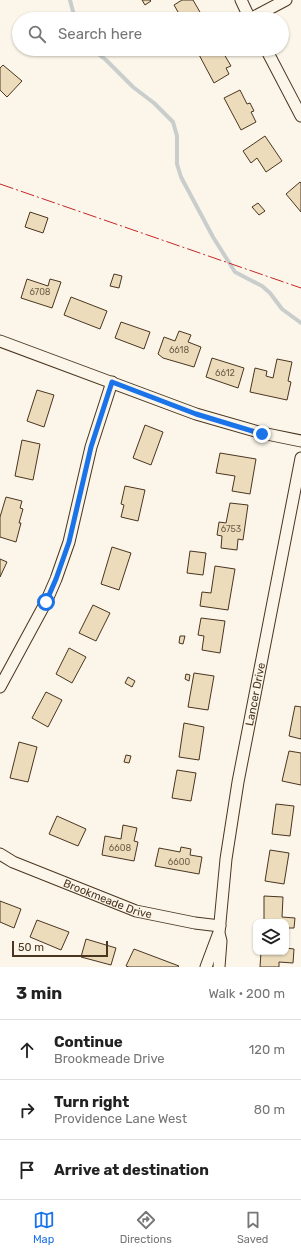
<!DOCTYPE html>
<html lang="en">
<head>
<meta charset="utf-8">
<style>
	body { margin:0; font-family:Rubik,sans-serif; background:#f2f2f2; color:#222 }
	.controls { position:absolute; right:12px; bottom:12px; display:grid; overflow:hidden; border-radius:8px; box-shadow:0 1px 3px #0004 }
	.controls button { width:36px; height:36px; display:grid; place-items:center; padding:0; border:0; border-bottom:1px solid #e0e0e0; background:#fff; color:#222; font:20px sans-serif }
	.scale { position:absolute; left:12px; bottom:10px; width:96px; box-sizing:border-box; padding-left:4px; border:2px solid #4a3520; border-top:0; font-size:11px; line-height:14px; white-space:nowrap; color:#4a3520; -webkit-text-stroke:3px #fbf6e9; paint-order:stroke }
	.stop { position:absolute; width:12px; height:12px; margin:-9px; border:3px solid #1a73e8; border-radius:50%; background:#fff }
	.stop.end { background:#1a73e8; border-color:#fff; box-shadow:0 1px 4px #0008 }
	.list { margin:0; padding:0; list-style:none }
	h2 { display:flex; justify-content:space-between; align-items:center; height:52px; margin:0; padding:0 16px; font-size:17px }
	h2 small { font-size:13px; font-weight:400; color:#767676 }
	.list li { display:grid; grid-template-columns:26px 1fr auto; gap:12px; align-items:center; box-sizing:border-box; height:60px; padding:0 16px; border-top:1px solid #e0e0e0 }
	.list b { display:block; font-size:15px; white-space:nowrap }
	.list p { margin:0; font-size:13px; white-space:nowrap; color:#767676 }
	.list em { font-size:13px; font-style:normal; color:#767676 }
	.icon { flex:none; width:22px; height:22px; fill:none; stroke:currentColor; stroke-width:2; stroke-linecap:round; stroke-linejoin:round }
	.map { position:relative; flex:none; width:301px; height:967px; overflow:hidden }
	.search { position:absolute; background:#fff; box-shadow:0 1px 3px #0004; left:12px; right:12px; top:12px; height:44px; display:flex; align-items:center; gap:10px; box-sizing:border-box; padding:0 14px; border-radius:22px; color:#767676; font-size:15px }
	.sheet { height:232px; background:#fff }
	nav { display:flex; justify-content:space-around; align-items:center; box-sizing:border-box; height:56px; border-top:1px solid #e0e0e0; background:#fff; font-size:11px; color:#767676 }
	nav a { display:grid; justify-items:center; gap:2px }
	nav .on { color:#1a73e8 }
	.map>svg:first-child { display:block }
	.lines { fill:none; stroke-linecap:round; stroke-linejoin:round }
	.stream { stroke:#c9cecd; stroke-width:4 }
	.building { fill:#ecdcbc; stroke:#4a3520 }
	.street-casing { stroke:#4a3520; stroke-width:13 }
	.street { stroke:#fbf6e9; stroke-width:11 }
	.power { stroke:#c62828; stroke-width:1; stroke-dasharray:14 3 2 3; stroke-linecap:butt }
	.route { stroke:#1a73e8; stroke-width:5 }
	.labels { text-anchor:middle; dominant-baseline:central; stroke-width:3; stroke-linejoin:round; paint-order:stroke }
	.number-label { font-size:9px; fill:#725f47 }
	.street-label { font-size:11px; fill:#4a3520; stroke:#fbf6e9 }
</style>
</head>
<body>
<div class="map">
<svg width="301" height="967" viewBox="0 0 301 967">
	<rect width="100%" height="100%" fill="#fbf6e9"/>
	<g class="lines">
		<g class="stream">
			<polyline points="70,0 75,19"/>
			<polyline points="92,49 106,60 133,87 154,103 173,122 177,136 177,164 181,177 213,237 235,272 262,286 270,293 282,309 301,323"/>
		</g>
	</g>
	<g class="building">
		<polygon points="142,0 150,0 151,1 145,5"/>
		<polygon points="182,0 193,0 204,19 182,19 174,5"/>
		<polygon points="172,49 182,49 174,53"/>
		<polygon points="200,49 221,49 231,66 226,68 229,74 214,83 197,51"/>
		<polygon points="3,65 22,81 7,97 0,90 0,68"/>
		<polygon points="240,90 247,104 250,103 254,111 251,112 256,122 241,130 224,98"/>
		<polygon points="265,136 282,161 266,172 257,158 251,163 243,151"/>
		<polygon points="300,182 301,183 301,212 286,194"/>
		<polygon points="258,203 265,211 259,215 252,207"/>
		<polygon points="30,212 48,218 43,233 25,227"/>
		<polygon points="114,274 122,276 119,288 110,286"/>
		<polygon points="27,279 48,286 50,279 61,282 52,308 21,298"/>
		<polygon points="71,297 107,311 100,329 64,315"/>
		<polygon points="121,322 150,332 144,349 115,338"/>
		<polygon points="179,331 191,335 188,342 201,347 194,367 163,358 158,354 164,337 175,341"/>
		<polygon points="212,358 244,368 238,388 206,377"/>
		<polygon points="277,359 292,362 288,381 291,382 287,400 250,392 255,368 267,371 266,376 273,378"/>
		<polygon points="37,390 54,395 44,427 27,421"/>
		<polygon points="145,425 163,432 151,465 133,458"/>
		<polygon points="22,440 40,444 33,480 15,476"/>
		<polygon points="220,453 256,459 250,494 232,491 235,476 216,473"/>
		<polygon points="125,486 145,490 138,521 121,517 124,505 121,504"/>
		<polygon points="6,497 22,501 20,508 23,509 19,523 21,523 16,542 0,537 0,517"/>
		<polygon points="230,503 248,505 243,540 238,539 237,550 221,548 222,536 217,535 219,522 226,523"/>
		<polygon points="112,547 131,553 119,590 101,584"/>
		<polygon points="190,551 206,553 203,575 187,573"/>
		<polygon points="0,559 7,562 0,577"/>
		<polygon points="215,566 235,569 228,610 200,606 202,592 211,593"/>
		<polygon points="93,605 110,613 96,641 79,633"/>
		<polygon points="201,618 225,621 220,653 202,650 204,636 198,635"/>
		<polygon points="180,636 185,636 183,644 179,643"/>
		<polygon points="69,648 86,657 72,683 56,674"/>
		<polygon points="194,673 214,676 208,710 188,707"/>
		<polygon points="186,674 190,675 189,681 185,679"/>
		<polygon points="128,677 135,681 132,687 125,683"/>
		<polygon points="46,692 62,700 48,727 32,718"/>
		<polygon points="295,706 301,707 301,739 289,736"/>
		<polygon points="184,723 204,727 199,760 179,757"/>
		<polygon points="19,742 37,747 28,782 10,778"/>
		<polygon points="289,751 301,753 301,785 282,781"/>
		<polygon points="126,755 131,756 129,763 124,762"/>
		<polygon points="177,770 196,773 191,801 172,798"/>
		<polygon points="276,804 294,806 290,836 272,834"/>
		<polygon points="57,816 86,829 78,846 49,834"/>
		<polygon points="123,825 137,828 134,841 138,842 134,861 102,855 105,836 121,839"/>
		<polygon points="181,847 191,849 190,855 202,857 199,874 155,866 159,848 180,852"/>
		<polygon points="270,850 289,853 284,884 265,881"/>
		<polygon points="264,896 283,897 282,917 295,918 294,928 286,928 286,922 264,922"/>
		<polygon points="0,901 21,909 14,928 0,922"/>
		<polygon points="37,920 69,932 61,950 30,937"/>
		<polygon points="86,939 116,948 111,965 81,957"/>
		<polygon points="286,948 294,949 293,963 279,962 279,967 260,967 261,952 286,952"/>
		<polygon points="134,949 179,966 178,967 129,967 126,966"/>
	</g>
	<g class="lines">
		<defs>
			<g id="street">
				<polyline points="241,0 250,19"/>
				<polyline points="250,19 286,0"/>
				<polyline points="266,49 301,116"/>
				<polyline points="0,341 196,414 262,433 301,441"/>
				<polyline points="0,687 46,602 56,579 69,542 91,447 112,382"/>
				<path id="s1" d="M0 854 13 862 136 911 195 923 220 926"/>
				<polyline points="206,967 218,935"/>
				<path id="s2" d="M219 967 221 941 219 933 226 859 238 782 301 458"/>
			</g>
		</defs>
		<use href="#street" class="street-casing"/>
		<use href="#street" class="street"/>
		<polyline class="power" points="0,184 301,288"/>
	</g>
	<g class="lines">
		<polyline class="route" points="46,602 56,579 69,542 91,447 112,382 196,414 262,434"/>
	</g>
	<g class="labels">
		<g class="number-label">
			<text x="40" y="292">6708</text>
			<text x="179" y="350">6618</text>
			<text x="225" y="373">6612</text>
			<text x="231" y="529">6753</text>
			<text x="120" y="848">6608</text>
			<text x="179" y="862">6600</text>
		</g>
		<g class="street-label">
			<text stroke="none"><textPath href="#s2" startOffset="276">Lancer Drive</textPath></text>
			<text stroke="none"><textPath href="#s1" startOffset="117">Brookmeade Drive</textPath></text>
		</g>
	</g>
</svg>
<div class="controls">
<button><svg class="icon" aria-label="layers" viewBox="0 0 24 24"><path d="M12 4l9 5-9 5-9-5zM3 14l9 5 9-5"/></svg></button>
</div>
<div class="scale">50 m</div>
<div class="stop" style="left:46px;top:602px"></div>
<div class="stop end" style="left:262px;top:434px"></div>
<div class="search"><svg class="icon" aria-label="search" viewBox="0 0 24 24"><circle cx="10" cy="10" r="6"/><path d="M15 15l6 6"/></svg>Search here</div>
</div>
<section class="sheet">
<h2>3 min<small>Walk · 200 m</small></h2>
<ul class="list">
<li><svg class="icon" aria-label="ahead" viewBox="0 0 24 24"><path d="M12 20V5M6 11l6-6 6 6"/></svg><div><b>Continue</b><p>Brookmeade Drive</p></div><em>120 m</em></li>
<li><svg class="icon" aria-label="right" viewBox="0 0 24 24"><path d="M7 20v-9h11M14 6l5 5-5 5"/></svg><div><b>Turn right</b><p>Providence Lane West</p></div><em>80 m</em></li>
<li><svg class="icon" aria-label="arrive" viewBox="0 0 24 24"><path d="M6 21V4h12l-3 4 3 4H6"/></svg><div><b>Arrive at destination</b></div></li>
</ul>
</section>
<nav>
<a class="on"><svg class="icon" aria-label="map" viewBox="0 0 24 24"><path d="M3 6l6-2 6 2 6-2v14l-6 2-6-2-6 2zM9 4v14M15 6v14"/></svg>Map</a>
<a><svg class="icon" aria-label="directions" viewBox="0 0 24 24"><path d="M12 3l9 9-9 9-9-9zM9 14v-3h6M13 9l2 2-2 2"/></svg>Directions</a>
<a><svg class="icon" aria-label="saved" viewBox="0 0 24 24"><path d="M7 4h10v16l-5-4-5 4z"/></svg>Saved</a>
</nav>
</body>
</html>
